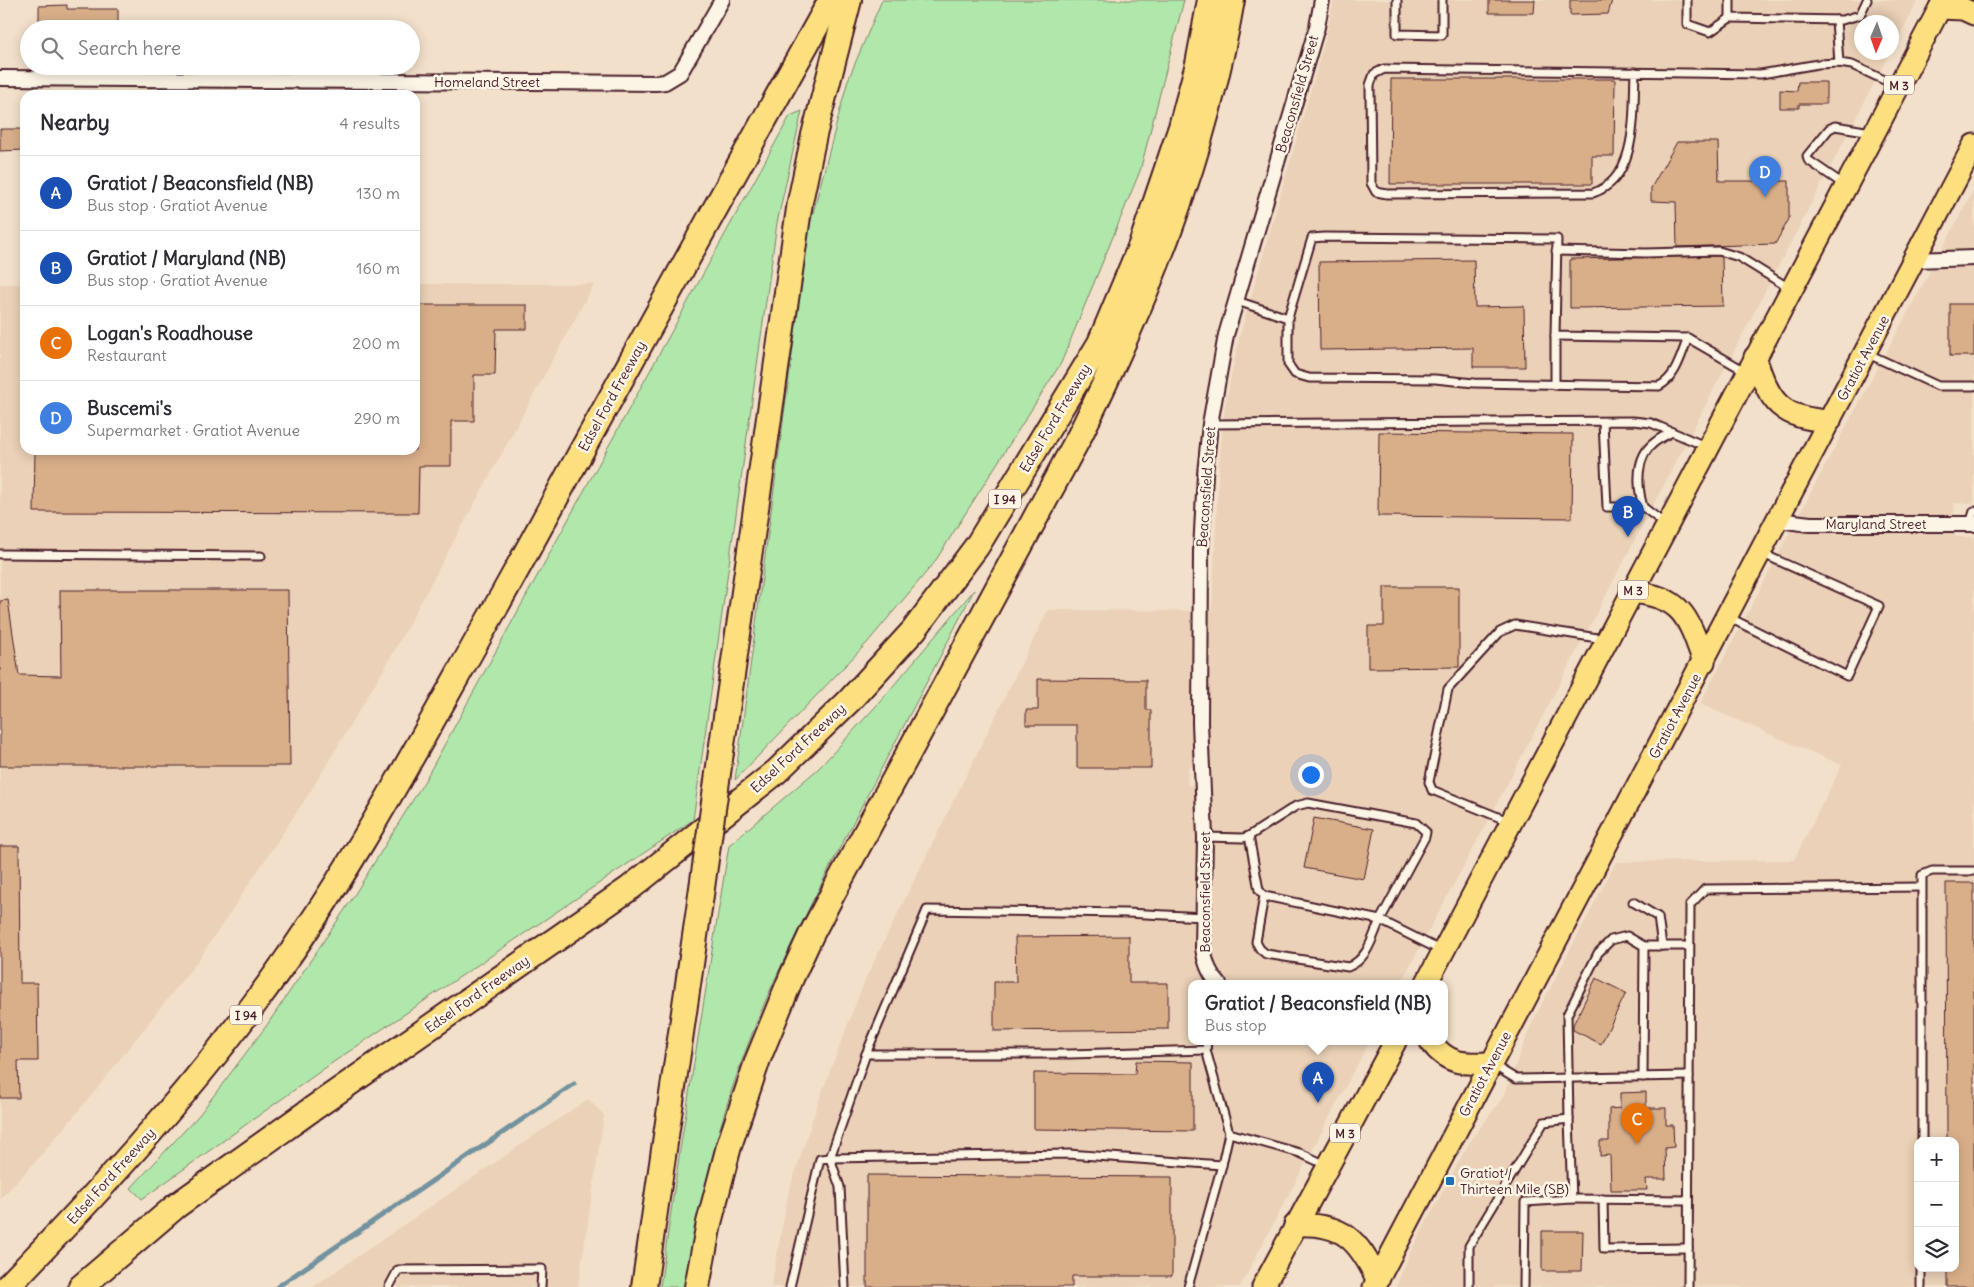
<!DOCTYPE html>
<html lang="en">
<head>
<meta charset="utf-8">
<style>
	body { margin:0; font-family:Delius,sans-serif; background:#f7f7f7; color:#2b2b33 }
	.controls { position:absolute; right:15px; bottom:15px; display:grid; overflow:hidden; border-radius:10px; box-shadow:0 2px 12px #0003 }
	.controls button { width:45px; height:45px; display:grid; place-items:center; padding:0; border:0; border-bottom:1px solid #e1e1e2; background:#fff; color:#2b2b33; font:25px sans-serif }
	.compass { position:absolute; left:1854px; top:15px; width:45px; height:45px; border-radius:50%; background:#fff; box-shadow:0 2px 12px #0003; rotate:182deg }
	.you { position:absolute; left:1310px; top:774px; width:18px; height:18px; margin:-12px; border:4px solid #fff; border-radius:50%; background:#1a73e8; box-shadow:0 0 0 8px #1a73e833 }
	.badge { display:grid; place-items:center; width:32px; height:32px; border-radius:50%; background:#1f6fb2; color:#fff; font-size:16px; font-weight:700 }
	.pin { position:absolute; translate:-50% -41px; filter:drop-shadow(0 1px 2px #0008) }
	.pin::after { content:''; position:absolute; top:26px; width:18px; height:15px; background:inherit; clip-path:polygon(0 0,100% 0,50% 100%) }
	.popup { position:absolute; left:1188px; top:980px; width:260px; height:65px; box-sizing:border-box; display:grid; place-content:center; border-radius:10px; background:#fff; filter:drop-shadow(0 1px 4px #0005); font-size:16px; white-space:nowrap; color:#7c7c81 }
	.popup b { font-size:19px; color:#2b2b33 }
	.popup::after { content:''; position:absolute; left:50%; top:100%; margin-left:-10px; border:10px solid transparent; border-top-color:#fff }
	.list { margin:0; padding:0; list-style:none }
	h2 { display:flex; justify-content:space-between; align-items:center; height:65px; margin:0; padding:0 20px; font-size:21px }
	h2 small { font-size:16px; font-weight:400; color:#7c7c81 }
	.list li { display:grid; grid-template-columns:32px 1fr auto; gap:15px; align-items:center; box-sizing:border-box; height:75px; padding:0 20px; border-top:1px solid #e1e1e2 }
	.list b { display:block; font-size:19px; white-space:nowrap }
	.list p { margin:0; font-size:16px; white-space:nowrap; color:#7c7c81 }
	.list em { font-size:16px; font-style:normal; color:#7c7c81 }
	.icon { flex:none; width:28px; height:28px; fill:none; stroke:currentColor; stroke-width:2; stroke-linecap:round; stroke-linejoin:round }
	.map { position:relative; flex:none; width:1974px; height:1287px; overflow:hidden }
	.search { position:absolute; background:#fff; box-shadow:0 2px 12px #0003; left:20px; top:20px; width:400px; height:55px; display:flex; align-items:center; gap:12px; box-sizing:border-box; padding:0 18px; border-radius:28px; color:#7c7c81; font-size:19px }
	.panel { position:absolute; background:#fff; box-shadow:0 2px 12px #0003; left:20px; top:90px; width:400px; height:365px; border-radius:15px }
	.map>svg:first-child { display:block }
	.built { fill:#ead1b7; fill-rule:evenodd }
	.green { fill:#b0e7aa; stroke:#7d836a }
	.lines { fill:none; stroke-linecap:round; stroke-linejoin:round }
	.stream { stroke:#73929f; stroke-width:5 }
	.building { fill:#d9af8a; stroke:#4a1f2b }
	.lane-casing { stroke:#4a1f2b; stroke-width:11 }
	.street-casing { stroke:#4a1f2b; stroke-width:18 }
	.primary-casing { stroke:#4a1f2b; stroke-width:25 }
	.highway-casing { stroke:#4a1f2b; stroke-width:28 }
	.lane { stroke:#fcf5e5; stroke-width:7 }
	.street { stroke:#fcf5e5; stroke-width:14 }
	.primary { stroke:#fce080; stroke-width:21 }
	.highway { stroke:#fce080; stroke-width:24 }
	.highway-bridge-casing { stroke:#4a1f2b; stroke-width:28; stroke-linecap:butt }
	.highway-bridge { stroke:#fce080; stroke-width:24 }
	.poi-dot { fill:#1f6fb2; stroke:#fcf5e5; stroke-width:2 }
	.labels { text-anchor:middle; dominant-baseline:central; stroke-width:5; stroke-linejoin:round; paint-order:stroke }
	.shield { fill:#fcf5e5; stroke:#7f5f63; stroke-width:1 }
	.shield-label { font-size:12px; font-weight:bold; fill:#4a1f2b }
	.street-label { font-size:14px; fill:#4a1f2b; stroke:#fcf5e5 }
	.poi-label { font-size:14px; fill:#4a1f2b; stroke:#fcf5e5; text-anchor:start }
</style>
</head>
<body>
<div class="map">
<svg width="1974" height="1287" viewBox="0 0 1974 1287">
	<rect width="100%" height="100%" fill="#f2e0ca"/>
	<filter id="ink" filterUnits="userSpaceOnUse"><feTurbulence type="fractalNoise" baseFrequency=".02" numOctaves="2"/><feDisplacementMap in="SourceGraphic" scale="10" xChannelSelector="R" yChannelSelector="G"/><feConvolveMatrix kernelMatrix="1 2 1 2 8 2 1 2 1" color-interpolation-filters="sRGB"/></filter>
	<g filter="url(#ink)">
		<g class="built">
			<path d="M1334 0H1918L1892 50V22H1862V52L1890 53 1484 828 1400 984H1192V1042H1369L1240 1287H771L789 1191 819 1100 865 980 1048 610 1212 611 1219 464 1225 407 1231 376 1240 335 1324 44ZM1188 767H1212V785H1187Z"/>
			<path d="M1974 190V503H1954L1955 537H1974V1287H1396L1410 1253 1457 1165 1470 1142 1503 1097 1533 1021 1616 862 1794 860 1842 765 1700 704 1810 494ZM1918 1141H1955V1268H1918Z"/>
			<polygon points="0,284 25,284 25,450 415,450 415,284 594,284 388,662 312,789 199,959 90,1097 34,1163 0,1199"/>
			<polygon points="588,1099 604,1115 578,1287 313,1287"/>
		</g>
		<g class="green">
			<polygon points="882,0 1184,0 1140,171 1061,363 934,563 867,643 735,780 809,228 848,80"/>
			<polygon points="802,111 777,223 693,820 332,1063 142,1199 131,1188 199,1115 267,1025 350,902 424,782 790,116"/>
			<path d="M974 590C929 680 881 768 835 857 802 922 769 986 744 1055 716 1130 699 1208 684 1287H660L680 1150 729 845 819 768 878 704Z"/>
		</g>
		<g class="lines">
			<polyline class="stream" points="277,1287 574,1084"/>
		</g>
		<g class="building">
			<polygon points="1489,0 1535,0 1534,13 1489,13"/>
			<polygon points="1570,0 1612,0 1608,14 1570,15"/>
			<polygon points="67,5 67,9 118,9 118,29 39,27 39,6"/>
			<polygon points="1391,79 1615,79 1614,156 1592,156 1592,184 1390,184"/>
			<polygon points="1798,82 1826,82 1826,104 1799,104 1799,108 1780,108 1780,90 1797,91"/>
			<polygon points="0,129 25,129 25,150 0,151"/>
			<polygon points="1677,142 1718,142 1719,181 1789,181 1789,219 1775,244 1677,247 1676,202 1651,201 1651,188"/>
			<polygon points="1718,256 1722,257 1723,306 1570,308 1570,259"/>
			<polygon points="1474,260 1475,307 1524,306 1525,367 1473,367 1473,348 1320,350 1319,262"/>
			<rect x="1950" y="304" width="24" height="52"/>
			<polygon points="415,305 527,305 527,329 496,329 495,375 474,375 474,421 451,421 451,466 419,466 418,513 34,512 35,450 415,450"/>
			<polygon points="1379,432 1573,434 1572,518 1378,516"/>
			<polygon points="1384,587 1459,587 1459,667 1368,668 1368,626 1384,626"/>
			<polygon points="60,590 288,590 290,766 0,766 0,601 8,600 19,675 61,676"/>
			<polygon points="1038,679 1146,680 1146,710 1151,710 1151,768 1077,768 1077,725 1026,725 1026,710 1038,710"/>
			<polygon points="1314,818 1374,829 1364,879 1304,868"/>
			<polygon points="0,846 19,846 20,983 37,983 38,1061 18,1061 19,1098 0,1098"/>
			<polygon points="1946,883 1974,883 1974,1287 1947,1287 1947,1268 1955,1268 1955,1141 1947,1141"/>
			<polygon points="1129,936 1129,983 1168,983 1168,1029 994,1031 994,982 1016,982 1015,937"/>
			<polygon points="1596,978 1626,993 1601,1044 1573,1030 1573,1025"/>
			<polygon points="1136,1061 1193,1062 1193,1131 1034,1129 1034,1073 1135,1074"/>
			<polygon points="1646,1092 1646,1108 1666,1108 1666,1125 1673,1125 1674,1147 1665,1148 1666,1179 1646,1179 1647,1190 1611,1190 1610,1155 1600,1156 1600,1141 1609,1141 1609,1109 1620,1108 1620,1093"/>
			<polygon points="867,1175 1172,1177 1172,1276 1072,1276 1072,1287 867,1287"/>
			<polygon points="1542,1231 1583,1231 1582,1271 1542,1271"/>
		</g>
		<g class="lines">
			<defs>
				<g id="lane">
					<polyline points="1397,0 1397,34 1442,35 1442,0"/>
					<polyline points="1687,0 1687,24 1710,32 1730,18"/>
					<polyline points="1730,0 1730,18 1842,20 1860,15 1867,0"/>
					<polyline points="1836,20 1839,63"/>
					<path d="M1635 72C1633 111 1639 178 1593 193L1387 194 1376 192 1371 183 1370 85 1374 74 1384 69 1761 74 1818 64 1839 63 1852 65 1895 85"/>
					<polyline points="1843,184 1808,160 1807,156 1829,129 1835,126 1871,132"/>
					<polyline points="1556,251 1646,253 1719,251 1739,257 1789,288"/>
					<path d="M1237 301 1288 318V364L1295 374 1309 378 1435 379 1474 383 1659 386C1676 378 1681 355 1688 338L1555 336 1557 239 1324 237 1312 238 1288 318"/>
					<polyline points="1555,336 1555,385"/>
					<polyline points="1688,338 1745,371"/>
					<polyline points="1866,353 1938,386 1974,386"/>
					<polyline points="1603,422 1607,507 1643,507 1665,524"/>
					<polyline points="1210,424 1633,421 1651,423 1705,446"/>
					<path d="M1643 507C1637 486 1635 456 1655 442 1660 438 1666 435 1672 432"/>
					<polyline points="1970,524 1974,511"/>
					<polyline points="0,554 261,556"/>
					<polyline points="1728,617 1847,676 1879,606 1761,553"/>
					<polyline points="1508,821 1432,790 1429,782 1448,689 1500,632 1515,625 1604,639"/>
					<path d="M1249 836 1259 890 1264 896 1380 920C1372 938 1368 959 1348 967L1266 954 1260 949 1256 942 1264 896"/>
					<polyline points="1205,837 1243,838 1249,836 1296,806 1308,803 1416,823 1426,832 1425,837 1380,920 1440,950"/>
					<polyline points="1633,902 1658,917 1662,946"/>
					<polyline points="1204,917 1127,913 927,910 866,1054 1070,1054 1206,1050"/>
					<polyline points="1644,946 1689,946"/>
					<polyline points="1207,1042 1206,1050 1229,1133 1300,1153 1326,1165"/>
					<polyline points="866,1054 830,1158 1068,1154 1222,1165"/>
					<polyline points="1493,1065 1516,1079 1689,1076"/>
					<polyline points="1569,1119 1567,1015 1598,953 1611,940 1627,936 1644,946 1643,1077"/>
					<polyline points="1922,1141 1922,875 1932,871 1974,871"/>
					<polyline points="1572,1199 1688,1200"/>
					<polyline points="1603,1199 1604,1249 1688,1248"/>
					<polyline points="389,1287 398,1270 542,1269 541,1287"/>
					<polyline points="790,1287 820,1159 830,1158 840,1187 845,1287"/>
					<polyline points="1188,1287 1222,1165 1229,1133"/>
					<polyline points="1469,1287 1469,1246 1544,1122 1569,1119 1572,1199 1525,1202 1524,1287"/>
					<polyline points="1688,1287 1690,905 1705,889 1921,887"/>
					<polyline points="1921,1287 1921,1268"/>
				</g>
				<g id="street">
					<polyline points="0,78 656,83 665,82 680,73 722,0"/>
					<polyline points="1914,260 1974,258"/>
					<polyline points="1778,520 1810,524 1974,524"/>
					<path d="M1219 984C1210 975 1205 962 1203 948L1205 837 1200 723 1201 551 1205 474 1210 424 1226 335 1317 27 1322 0"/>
				</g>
				<g id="primary">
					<polyline points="1940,8 1963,9 1974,14"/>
					<path d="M1755 357C1770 403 1780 418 1830 421"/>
					<path d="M1632 592C1683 597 1688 617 1704 662"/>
					<polyline points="1426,984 1944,0"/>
					<path d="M1431 1042C1448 1065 1464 1064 1491 1063"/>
					<path d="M1295 1225C1343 1223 1358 1239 1378 1281"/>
					<polyline points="1263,1287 1395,1042"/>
					<polyline points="1374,1287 1974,145"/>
				</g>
				<g id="highway">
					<polyline points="721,752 800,202 814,135 849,0"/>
					<path d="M7 1287C95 1196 180 1104 255 1003 345 883 415 751 488 621 524 558 557 495 592 432 671 287 751 144 831 0"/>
					<polyline points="81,1287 176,1206 305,1114 630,888 776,772 849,701 914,630 977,546 1100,343 1141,245 1181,127 1198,64 1210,0"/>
					<polyline points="644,1287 700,902"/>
					<path d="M697 1287 709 1223 729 1146 758 1059 792 976 811 935 833 893 1079 437C1149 295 1205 157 1232 0"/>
				</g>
			</defs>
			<use href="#lane" class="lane-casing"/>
			<use href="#street" class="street-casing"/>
			<use href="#primary" class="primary-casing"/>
			<use href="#highway" class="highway-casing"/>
			<use href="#lane" class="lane"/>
			<use href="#street" class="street"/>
			<use href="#primary" class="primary"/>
			<use href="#highway" class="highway"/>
			<defs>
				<polyline id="highway-bridge" points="700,902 721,752"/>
			</defs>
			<use href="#highway-bridge" class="highway-bridge-casing"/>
			<use href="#highway-bridge" class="highway-bridge"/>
		</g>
	</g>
	<rect class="poi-dot" x="1445" y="1176" width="10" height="10" rx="2.5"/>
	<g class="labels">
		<g class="shield">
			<rect x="1884" y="75.5" width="30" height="19" rx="4"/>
			<rect x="989" y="489.5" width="32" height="19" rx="4"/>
			<rect x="1618" y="580.5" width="30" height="19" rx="4"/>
			<rect x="230" y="1005.5" width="32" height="19" rx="4"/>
			<rect x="1330" y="1123.5" width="30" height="19" rx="4"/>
		</g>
		<g class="shield-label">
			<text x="1899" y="85">M 3</text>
			<text x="1005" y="499">I 94</text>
			<text x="1633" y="590">M 3</text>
			<text x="246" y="1015">I 94</text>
			<text x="1345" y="1133">M 3</text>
		</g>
		<g class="street-label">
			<text x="487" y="82">Homeland Street</text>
			<text transform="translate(1297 94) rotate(-74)">Beaconsfield Street</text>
			<text transform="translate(1863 358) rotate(-62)">Gratiot Avenue</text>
			<text transform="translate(612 396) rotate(-61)">Edsel Ford Freeway</text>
			<text transform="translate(1055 418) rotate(-59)">Edsel Ford Freeway</text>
			<text transform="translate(1206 487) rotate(-86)">Beaconsfield Street</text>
			<text x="1876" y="524">Maryland Street</text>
			<text transform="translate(1675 716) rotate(-62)">Gratiot Avenue</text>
			<text transform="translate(798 748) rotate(-43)">Edsel Ford Freeway</text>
			<text transform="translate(1205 892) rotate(-90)">Beaconsfield Street</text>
			<text transform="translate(477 994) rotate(-35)">Edsel Ford Freeway</text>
			<text transform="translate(1485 1074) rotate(-62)">Gratiot Avenue</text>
			<text transform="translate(111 1176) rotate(-48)">Edsel Ford Freeway</text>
		</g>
		<g class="poi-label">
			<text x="1460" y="1173">Gratiot /<tspan x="1460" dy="16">Thirteen Mile (SB)</tspan></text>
		</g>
	</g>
</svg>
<div class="controls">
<button>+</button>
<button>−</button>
<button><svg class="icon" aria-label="layers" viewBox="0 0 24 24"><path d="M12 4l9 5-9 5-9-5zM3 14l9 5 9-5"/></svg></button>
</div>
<svg class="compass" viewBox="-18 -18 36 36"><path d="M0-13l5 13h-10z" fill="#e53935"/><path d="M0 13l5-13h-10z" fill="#7c7c81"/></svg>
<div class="you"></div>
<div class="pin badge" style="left:1318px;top:1103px;background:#1a4fb4">A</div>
<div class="popup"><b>Gratiot / Beaconsfield (NB)</b>Bus stop</div>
<div class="pin badge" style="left:1628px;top:537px;background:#1a4fb4">B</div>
<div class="pin badge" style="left:1637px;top:1144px;background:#e8710a">C</div>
<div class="pin badge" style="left:1765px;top:197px;background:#3f7fe0">D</div>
<div class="search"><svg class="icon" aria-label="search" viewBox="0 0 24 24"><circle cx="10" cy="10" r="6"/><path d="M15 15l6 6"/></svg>Search here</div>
<section class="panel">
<h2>Nearby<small>4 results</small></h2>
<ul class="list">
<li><span class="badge" style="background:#1a4fb4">A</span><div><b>Gratiot / Beaconsfield (NB)</b><p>Bus stop · Gratiot Avenue</p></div><em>130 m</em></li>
<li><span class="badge" style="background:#1a4fb4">B</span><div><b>Gratiot / Maryland (NB)</b><p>Bus stop · Gratiot Avenue</p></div><em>160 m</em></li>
<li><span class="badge" style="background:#e8710a">C</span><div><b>Logan's Roadhouse</b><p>Restaurant</p></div><em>200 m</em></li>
<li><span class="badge" style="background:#3f7fe0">D</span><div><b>Buscemi's</b><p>Supermarket · Gratiot Avenue</p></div><em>290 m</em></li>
</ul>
</section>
</div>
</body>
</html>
